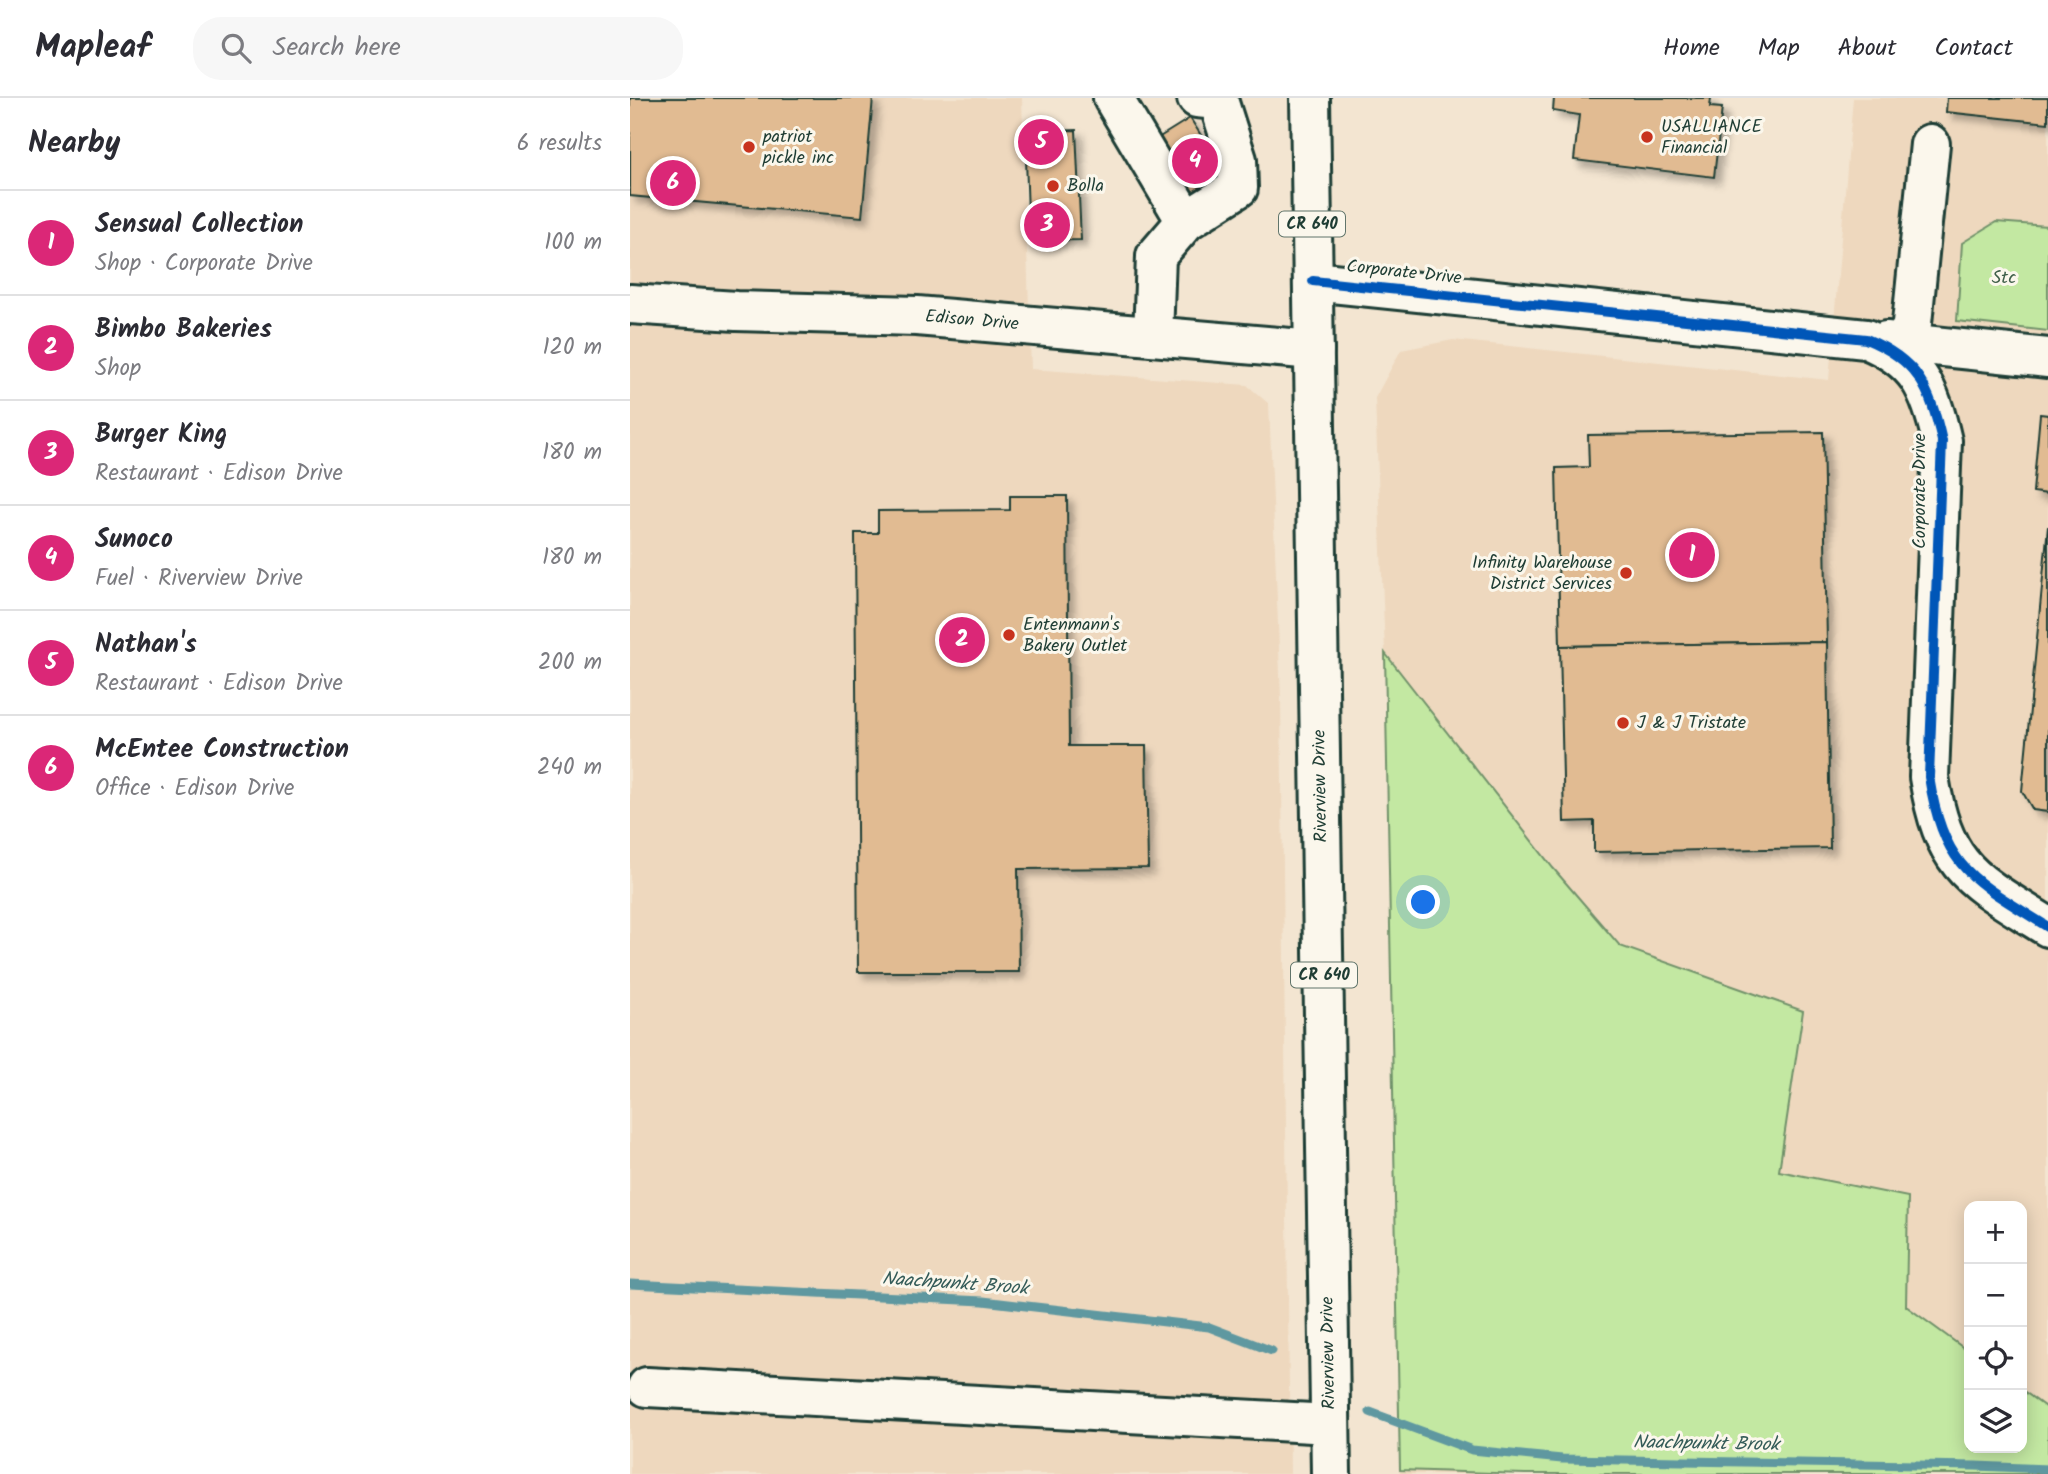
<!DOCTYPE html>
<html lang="en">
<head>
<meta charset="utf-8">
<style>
	body { margin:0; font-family:Kalam,sans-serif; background:#f7f7f7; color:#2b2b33 }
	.controls { position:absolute; right:21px; bottom:21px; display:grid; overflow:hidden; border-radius:14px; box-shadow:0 4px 18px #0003 }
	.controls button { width:63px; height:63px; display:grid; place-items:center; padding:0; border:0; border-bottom:2px solid #e1e1e2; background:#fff; color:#2b2b33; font:35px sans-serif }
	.you { position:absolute; left:794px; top:805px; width:24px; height:24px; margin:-18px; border:5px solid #fff; border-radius:50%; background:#1a73e8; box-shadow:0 0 0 10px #1a73e833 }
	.badge { display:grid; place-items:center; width:46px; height:46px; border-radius:50%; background:#db2777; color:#fff; font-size:23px; font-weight:700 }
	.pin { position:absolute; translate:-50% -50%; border:4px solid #fff; box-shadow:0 2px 7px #0006 }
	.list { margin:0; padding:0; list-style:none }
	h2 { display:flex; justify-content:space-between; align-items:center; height:91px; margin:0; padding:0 28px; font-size:30px }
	h2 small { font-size:23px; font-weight:400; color:#7c7c81 }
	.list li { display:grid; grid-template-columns:46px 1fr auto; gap:21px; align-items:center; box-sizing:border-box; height:105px; padding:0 28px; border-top:2px solid #e1e1e2 }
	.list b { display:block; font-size:26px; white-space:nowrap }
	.list p { margin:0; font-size:23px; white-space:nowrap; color:#7c7c81 }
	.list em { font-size:23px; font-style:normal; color:#7c7c81 }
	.icon { flex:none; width:38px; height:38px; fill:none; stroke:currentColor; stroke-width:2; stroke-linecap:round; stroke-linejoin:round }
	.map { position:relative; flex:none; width:1418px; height:1376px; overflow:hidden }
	header { display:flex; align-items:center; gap:42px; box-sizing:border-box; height:98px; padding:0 35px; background:#fff; border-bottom:2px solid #e1e1e2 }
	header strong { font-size:33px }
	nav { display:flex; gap:38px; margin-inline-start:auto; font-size:24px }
	.search { width:490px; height:63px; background:#f7f7f7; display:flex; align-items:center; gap:18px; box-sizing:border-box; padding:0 24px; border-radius:28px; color:#7c7c81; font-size:26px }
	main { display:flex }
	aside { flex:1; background:#fff }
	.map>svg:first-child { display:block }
	.built { fill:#eed8be; fill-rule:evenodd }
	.green { fill:#c3e8a2; stroke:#71926b; stroke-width:2 }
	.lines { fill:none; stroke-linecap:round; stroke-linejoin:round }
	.stream { stroke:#5e98a0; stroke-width:9 }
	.building { fill:#e1bb92; stroke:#1f3d34; stroke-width:2; filter:url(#shadow) }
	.minor-casing { stroke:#1f3d34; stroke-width:44 }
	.major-casing { stroke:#1f3d34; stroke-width:44 }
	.minor { stroke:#fbf7ec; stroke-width:38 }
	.major { stroke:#fbf7ec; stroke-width:38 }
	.cycleway-casing { stroke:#fbf7ec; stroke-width:15 }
	.cycleway { stroke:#0057b8; stroke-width:10 }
	.poi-dot { fill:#c8321e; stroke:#fbf7ec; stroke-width:2.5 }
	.labels { text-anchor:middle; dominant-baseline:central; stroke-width:6; stroke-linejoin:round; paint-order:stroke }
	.shield { fill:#fbf7ec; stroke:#61756b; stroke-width:2 }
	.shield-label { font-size:16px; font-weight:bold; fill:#1f3d34 }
	.poi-label { font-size:18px; fill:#1f3d34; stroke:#fbf7ec; text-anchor:start }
	.street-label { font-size:18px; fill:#1f3d34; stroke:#fbf7ec }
	.park-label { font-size:18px; fill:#405f4a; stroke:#fbf7ec }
	.water-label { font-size:19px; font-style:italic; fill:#345b58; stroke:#fbf7ec }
</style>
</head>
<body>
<header>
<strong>Mapleaf</strong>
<div class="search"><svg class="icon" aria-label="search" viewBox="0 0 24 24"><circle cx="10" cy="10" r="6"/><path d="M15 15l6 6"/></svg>Search here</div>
<nav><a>Home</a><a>Map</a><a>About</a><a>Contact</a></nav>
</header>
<main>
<aside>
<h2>Nearby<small>6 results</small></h2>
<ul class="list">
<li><span class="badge">1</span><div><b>Sensual Collection</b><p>Shop · Corporate Drive</p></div><em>100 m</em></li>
<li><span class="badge">2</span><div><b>Bimbo Bakeries</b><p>Shop</p></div><em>120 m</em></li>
<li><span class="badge">3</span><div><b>Burger King</b><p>Restaurant · Edison Drive</p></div><em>180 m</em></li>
<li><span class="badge">4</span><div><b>Sunoco</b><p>Fuel · Riverview Drive</p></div><em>180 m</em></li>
<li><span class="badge">5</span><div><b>Nathan's</b><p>Restaurant · Edison Drive</p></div><em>200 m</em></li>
<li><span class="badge">6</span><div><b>McEntee Construction</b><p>Office · Edison Drive</p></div><em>240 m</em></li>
</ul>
</aside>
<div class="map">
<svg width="1418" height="1376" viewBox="0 0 1418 1376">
	<defs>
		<filter id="shadow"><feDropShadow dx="6" dy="6" stdDeviation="3.5" flood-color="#0004"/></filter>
	</defs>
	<rect width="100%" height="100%" fill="#f3e5d1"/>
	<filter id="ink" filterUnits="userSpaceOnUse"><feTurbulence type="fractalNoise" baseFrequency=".0143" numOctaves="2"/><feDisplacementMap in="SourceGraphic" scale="14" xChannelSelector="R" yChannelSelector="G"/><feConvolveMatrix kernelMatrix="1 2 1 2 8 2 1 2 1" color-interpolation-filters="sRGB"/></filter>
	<g filter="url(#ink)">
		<g class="built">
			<polygon points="0,0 392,0 401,271 617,287 639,306 651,600 660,1376 0,1376"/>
			<path d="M1223 0H1418V1376H770L755 555 745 300 771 252 823 242 1199 282ZM1339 1108H1392V1350H1339Z"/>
		</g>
		<g class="green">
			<polygon points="1366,124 1418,128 1418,233 1327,223 1332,145"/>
			<polygon points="755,555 923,770 990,848 1173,913 1149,1073 1278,1099 1276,1208 1339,1254 1339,1350 1392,1350 1392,1292 1414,1308 1418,1309 1418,1376 895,1376 770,1372"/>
		</g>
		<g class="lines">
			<g class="stream">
				<polyline points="0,1186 353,1203 579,1229 642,1253"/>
				<polyline points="740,1314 842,1352 932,1361 1346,1368 1418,1371"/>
			</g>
		</g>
		<g class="building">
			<polygon points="0,0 243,0 232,119 0,98"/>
			<polygon points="924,0 1081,0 1080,9 1092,10 1084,79 944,62 949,17 923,13"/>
			<polygon points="1317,0 1418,0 1418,25 1316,14"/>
			<polygon points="560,20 602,86 569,107 528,40"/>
			<polygon points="446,32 451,142 399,143 395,34"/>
			<polygon points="1410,316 1418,317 1418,396 1403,394"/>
			<polygon points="1193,334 1197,544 930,548 926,370 959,369 958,337"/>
			<polygon points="380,398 437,398 439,648 516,648 518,770 388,771 389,874 228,874 225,435 248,435 248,413 380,412"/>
			<polygon points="1418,428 1418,714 1403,712 1392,693"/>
			<polygon points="1197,544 1200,750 964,754 964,723 934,724 930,548"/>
		</g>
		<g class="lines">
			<defs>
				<g id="minor">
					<polyline points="483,0 556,123"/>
					<path d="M683 183 1236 241C1288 262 1300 290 1312 343L1299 679C1314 773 1344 782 1418 829"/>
					<polyline points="523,238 526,158 556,123 608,90 607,62 588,2 567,0"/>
					<polyline points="1256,243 1418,260"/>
					<polyline points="1280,245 1300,46"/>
					<polyline points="17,1289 700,1326"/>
				</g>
				<g id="major">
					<polyline points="680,0 701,1376"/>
					<polyline points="0,206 106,213 287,218 684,252"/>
				</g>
			</defs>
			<use href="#minor" class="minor-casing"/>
			<use href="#major" class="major-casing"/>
			<use href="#minor" class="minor"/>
			<use href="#major" class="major"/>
			<defs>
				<path id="cycleway" d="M683 183 1236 241C1288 262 1300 290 1312 343L1299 679C1314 773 1344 782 1418 829"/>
			</defs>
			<use href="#cycleway" class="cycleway-casing"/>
			<use href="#cycleway" class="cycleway"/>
		</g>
	</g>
	<g class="poi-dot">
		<circle cx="1017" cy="39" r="7"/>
		<circle cx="119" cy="49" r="7"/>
		<circle cx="423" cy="88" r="7"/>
		<circle cx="996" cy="475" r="7"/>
		<circle cx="379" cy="537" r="7"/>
		<circle cx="993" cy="625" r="7"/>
	</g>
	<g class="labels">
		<g class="shield">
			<rect x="649" y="113.5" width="66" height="25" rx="5"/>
			<rect x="661" y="864.5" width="66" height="25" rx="5"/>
		</g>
		<g class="shield-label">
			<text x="682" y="126">CR 640</text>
			<text x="694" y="877">CR 640</text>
		</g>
		<g class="poi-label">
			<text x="1031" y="29">USALLIANCE<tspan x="1031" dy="21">Financial</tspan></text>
			<text x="133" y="39">patriot<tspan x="133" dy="21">pickle inc</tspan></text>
			<text x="437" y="88">Bolla</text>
			<text x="982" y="465" text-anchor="end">Infinity Warehouse<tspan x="982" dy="21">District Services</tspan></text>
			<text x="393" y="527">Entenmann's<tspan x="393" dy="21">Bakery Outlet</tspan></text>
			<text x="1007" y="625">J &amp; J Tristate</text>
		</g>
		<g class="street-label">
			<text transform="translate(774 175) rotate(6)">Corporate Drive</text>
			<text transform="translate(342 223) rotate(5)">Edison Drive</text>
			<text transform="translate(1290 393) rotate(-90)">Corporate Drive</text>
			<text transform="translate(691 688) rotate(-91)">Riverview Drive</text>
			<text transform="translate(699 1255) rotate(-91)">Riverview Drive</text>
		</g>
		<g class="park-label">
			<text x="1374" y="180">Stc</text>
		</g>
		<g class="water-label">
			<text transform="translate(325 1186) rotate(4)">Naachpunkt Brook</text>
			<text transform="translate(1076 1346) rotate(1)">Naachpunkt Brook</text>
		</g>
	</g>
</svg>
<div class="controls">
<button>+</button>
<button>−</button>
<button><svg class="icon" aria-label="locate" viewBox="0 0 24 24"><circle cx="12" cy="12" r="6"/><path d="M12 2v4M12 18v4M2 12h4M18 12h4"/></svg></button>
<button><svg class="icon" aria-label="layers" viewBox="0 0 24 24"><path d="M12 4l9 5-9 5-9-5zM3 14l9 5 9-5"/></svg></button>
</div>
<div class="you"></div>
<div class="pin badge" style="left:1062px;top:457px">1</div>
<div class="pin badge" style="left:332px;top:542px">2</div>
<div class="pin badge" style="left:417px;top:127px">3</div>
<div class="pin badge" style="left:565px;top:63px">4</div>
<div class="pin badge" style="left:411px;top:44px">5</div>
<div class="pin badge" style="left:43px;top:85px">6</div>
</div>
</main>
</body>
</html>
